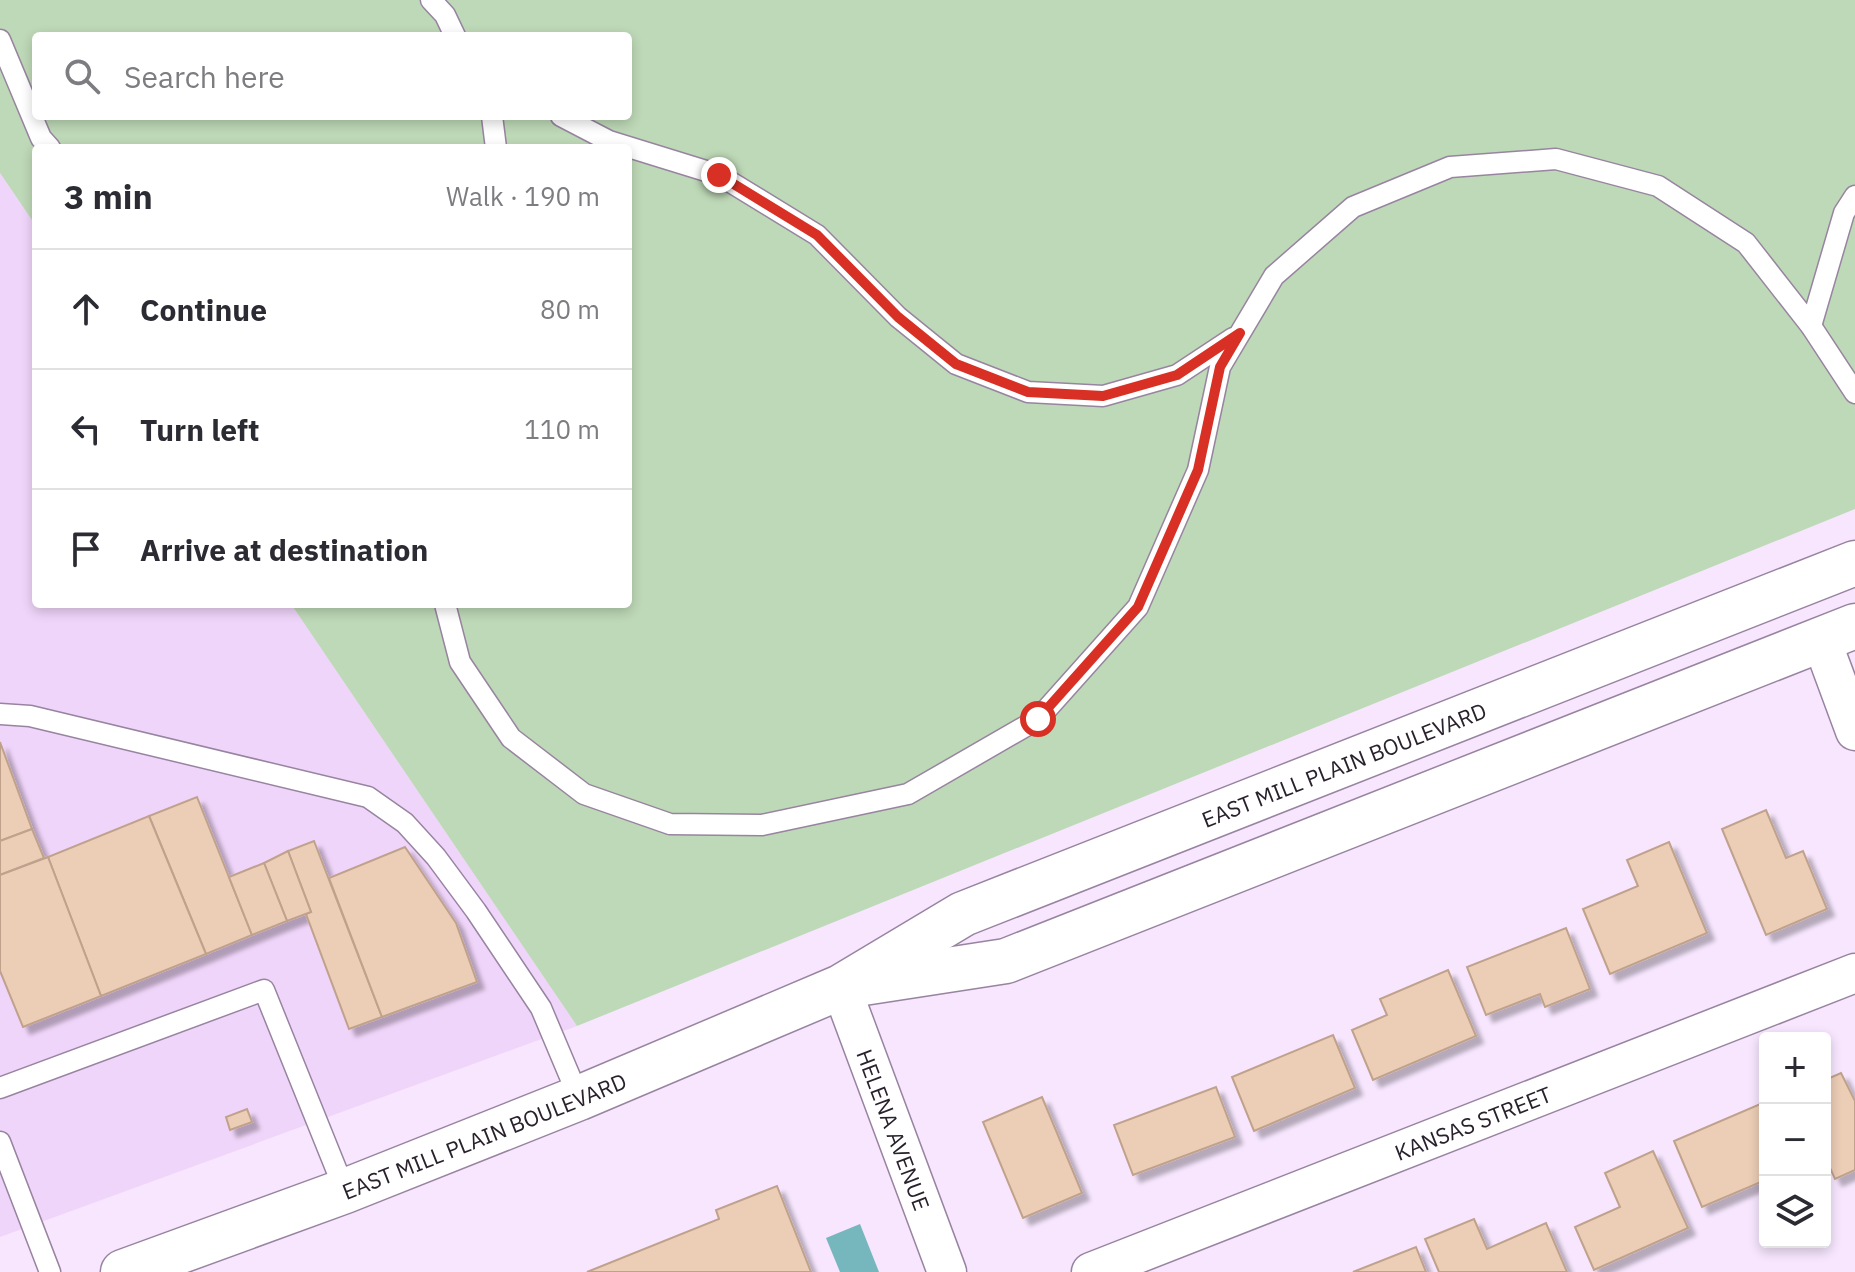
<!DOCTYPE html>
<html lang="en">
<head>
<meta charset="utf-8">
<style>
	body { margin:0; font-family:"IBM Plex Sans",sans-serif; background:#f2f2f3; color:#2b2b33 }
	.controls { position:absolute; right:24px; bottom:24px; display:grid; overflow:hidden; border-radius:8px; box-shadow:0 4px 12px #0003 }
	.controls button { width:72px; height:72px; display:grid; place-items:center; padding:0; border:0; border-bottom:2px solid #e1e1e2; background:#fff; color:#2b2b33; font:40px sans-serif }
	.stop { position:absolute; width:24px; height:24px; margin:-18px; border:6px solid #d93025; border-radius:50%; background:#fff }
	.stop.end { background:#d93025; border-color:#fff; box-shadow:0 2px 8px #0008 }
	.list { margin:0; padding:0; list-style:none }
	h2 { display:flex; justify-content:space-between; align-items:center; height:104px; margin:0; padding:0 32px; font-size:34px }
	h2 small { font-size:26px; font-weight:400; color:#7c7c81 }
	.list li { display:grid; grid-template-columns:52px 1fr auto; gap:24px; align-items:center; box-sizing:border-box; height:120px; padding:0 32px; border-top:2px solid #e1e1e2 }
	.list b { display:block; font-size:30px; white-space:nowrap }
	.list em { font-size:26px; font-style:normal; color:#7c7c81 }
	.icon { flex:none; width:44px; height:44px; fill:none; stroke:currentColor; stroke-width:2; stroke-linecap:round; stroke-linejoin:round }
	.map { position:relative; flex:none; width:1855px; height:1272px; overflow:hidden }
	.search { position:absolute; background:#fff; box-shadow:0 4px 12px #0003; left:32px; top:32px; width:600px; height:88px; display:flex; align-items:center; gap:20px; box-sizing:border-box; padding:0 28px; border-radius:8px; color:#7c7c81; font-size:30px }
	.panel { position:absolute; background:#fff; box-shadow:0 4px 12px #0003; left:32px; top:144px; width:600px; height:464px; border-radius:8px }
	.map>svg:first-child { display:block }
	.built { fill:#f0d5fa }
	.green { fill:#bed9b7; fill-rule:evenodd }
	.water { fill:#76b6bd }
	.building { fill:#eccdb6; stroke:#c0a28c; stroke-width:2; filter:url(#shadow) }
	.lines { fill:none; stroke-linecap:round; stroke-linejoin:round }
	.service-casing { stroke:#9884a0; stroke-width:23 }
	.minor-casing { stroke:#9884a0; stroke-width:41 }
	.secondary-casing { stroke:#9884a0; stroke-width:47 }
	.service { stroke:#fff; stroke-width:20 }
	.minor { stroke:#fff; stroke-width:38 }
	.secondary { stroke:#fff; stroke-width:44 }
	.route { stroke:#d93025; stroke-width:10 }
	.labels { text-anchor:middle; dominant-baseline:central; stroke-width:7; stroke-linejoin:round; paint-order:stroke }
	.street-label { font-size:22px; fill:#29212c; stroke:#fdf8fe }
</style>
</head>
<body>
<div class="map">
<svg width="1855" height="1272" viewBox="0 0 1855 1272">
	<defs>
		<filter id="shadow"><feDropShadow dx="7" dy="7" stdDeviation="2" flood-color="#0004"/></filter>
	</defs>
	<rect width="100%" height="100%" fill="#f7e6fe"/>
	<polygon class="built" points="0,173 36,226 36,604 291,604 577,1026 0,1237"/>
	<path class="green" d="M0 0H1855V509L577 1026 291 604H628V148H36V226L0 173ZM36 36H628V116H36Z"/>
	<polygon class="water" points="860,1224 879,1272 840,1272 826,1238"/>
	<g class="building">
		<polygon points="0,742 32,829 0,841"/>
		<polygon points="197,797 252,935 206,954 149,816"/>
		<polygon points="1766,810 1786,858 1803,851 1827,909 1766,935 1722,829"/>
		<polygon points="149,816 206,954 101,996 48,857"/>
		<polygon points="32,829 44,858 0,875 0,841"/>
		<polygon points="314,841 382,1017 349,1029 306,914 311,912 288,851"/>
		<polygon points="1669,842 1707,933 1610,974 1583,909 1638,886 1627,860"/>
		<polygon points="405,847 456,923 477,982 382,1017 329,878"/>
		<polygon points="288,851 311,912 287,921 264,863"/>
		<polygon points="48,857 101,996 23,1027 0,971 0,875"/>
		<polygon points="264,863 287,921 252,935 229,877"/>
		<polygon points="1566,928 1590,989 1545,1007 1540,994 1486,1015 1467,967"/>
		<polygon points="1448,970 1476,1036 1373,1080 1352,1030 1387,1015 1380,999"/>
		<polygon points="1333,1035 1355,1088 1254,1131 1232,1077"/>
		<polygon points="1841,1073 1855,1101 1855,1170 1835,1179 1825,1157 1825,1080"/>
		<polygon points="1216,1087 1235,1137 1133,1175 1114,1125"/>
		<polygon points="1042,1097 1082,1193 1023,1218 983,1122"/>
		<polygon points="1765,1102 1765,1186 1763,1181 1702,1207 1674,1141"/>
		<polygon points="247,1109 252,1122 230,1130 226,1117"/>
		<polygon points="1653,1151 1688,1228 1594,1270 1575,1227 1620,1207 1605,1173"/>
		<polygon points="777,1186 811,1272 587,1272 719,1219 716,1210"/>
		<polygon points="1474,1219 1487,1249 1546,1223 1567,1272 1439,1272 1425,1239"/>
		<polygon points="1416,1247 1426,1272 1353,1272"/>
	</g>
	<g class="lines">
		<defs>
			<g id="service">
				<polyline points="431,0 445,15 455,36"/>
				<polyline points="0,40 41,138 50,148"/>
				<polyline points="492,116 496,148"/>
				<polyline points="561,116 609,141 719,175 817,235 898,317 956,364 1028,392 1103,396 1177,375 1233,338"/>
				<polyline points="1811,326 1844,213 1855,196"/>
				<polyline points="445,604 460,662 511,738 584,794 670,824 762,825 908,794 1038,719 1138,607 1198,470 1220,367 1274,276 1353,207 1450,167 1556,159 1658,186 1746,243 1811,326 1855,393"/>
				<polyline points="0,714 30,716 368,797 405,823 436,857 476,911 541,1008 579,1098"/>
				<polyline points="0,1088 264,990 345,1191"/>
				<polyline points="0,1142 50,1272"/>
			</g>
			<g id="minor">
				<polyline points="1821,639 1855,731"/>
				<path id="s1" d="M841 987 947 1272"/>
				<path id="s2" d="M1091 1272 1855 973"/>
			</g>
			<g id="secondary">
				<polyline points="863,983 1006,961 1855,626"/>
				<path id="s3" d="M123 1272 345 1191 579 1098 841 987 963 914 1855 563"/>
			</g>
		</defs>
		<use href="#service" class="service-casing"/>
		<use href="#minor" class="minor-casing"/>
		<use href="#secondary" class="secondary-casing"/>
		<use href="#service" class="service"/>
		<use href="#minor" class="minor"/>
		<use href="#secondary" class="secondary"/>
	</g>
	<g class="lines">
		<polyline class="route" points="719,175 817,235 898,317 956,364 1028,392 1103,396 1177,375 1240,333 1220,367 1198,470 1138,607 1038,719"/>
	</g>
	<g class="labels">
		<g class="street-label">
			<text stroke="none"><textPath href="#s3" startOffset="1324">EAST MILL PLAIN BOULEVARD</textPath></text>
			<text stroke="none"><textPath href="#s2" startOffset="410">KANSAS STREET</textPath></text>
			<text stroke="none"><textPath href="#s1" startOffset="152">HELENA AVENUE</textPath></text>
			<text stroke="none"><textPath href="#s3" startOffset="386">EAST MILL PLAIN BOULEVARD</textPath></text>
		</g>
	</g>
</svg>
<div class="controls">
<button>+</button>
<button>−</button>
<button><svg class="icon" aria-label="layers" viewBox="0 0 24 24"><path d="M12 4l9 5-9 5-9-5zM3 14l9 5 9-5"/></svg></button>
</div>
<div class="stop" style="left:1038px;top:719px"></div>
<div class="stop end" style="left:719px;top:175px"></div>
<div class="search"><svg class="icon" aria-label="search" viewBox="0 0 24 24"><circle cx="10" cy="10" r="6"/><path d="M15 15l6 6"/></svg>Search here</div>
<section class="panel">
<h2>3 min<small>Walk · 190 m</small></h2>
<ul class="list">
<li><svg class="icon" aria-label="ahead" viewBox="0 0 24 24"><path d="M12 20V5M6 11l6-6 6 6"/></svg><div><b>Continue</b></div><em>80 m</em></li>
<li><svg class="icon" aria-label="left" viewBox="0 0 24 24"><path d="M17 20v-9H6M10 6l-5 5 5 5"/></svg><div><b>Turn left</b></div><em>110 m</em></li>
<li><svg class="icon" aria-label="arrive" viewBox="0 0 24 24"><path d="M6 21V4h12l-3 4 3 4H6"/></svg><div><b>Arrive at destination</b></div></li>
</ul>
</section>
</div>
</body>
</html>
